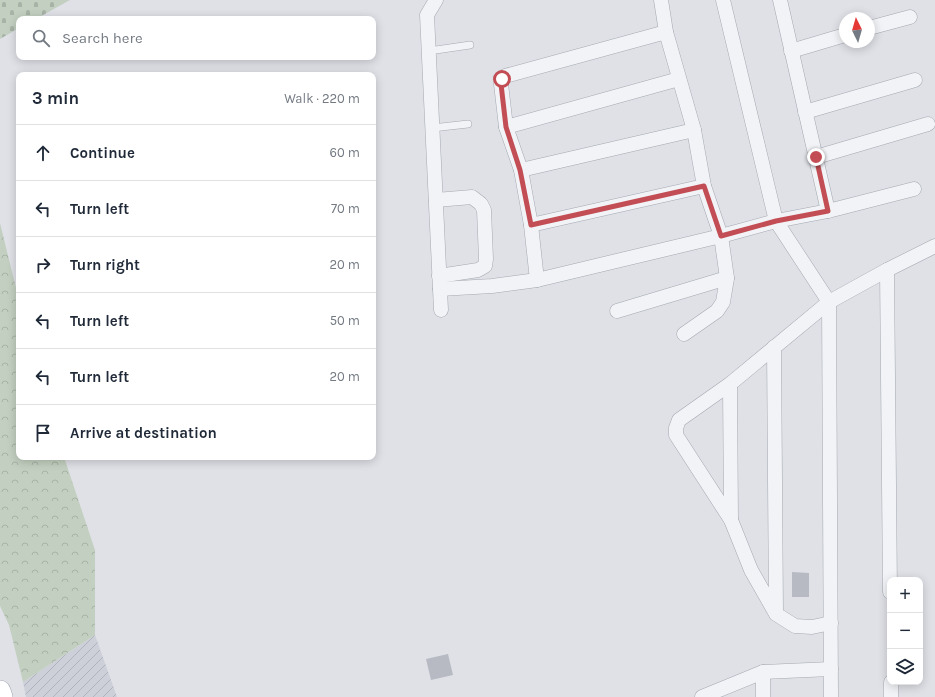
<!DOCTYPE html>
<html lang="en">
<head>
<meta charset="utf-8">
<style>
	body { margin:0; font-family:Karla,sans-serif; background:#f6f6f7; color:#1f2937 }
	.controls { position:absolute; right:12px; bottom:12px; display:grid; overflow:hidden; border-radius:8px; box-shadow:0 2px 10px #0003 }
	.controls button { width:36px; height:36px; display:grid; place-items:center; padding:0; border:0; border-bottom:1px solid #e0e1e3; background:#fff; color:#1f2937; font:20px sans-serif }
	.compass { position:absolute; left:839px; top:12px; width:36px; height:36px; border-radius:50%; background:#fff; box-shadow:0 2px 10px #0003; rotate:355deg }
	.stop { position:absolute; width:12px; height:12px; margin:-9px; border:3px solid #c34d54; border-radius:50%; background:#fff }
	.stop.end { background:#c34d54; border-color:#fff; box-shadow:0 1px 4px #0008 }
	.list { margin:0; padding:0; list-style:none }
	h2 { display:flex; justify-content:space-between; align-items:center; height:52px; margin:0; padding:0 16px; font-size:17px }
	h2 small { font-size:13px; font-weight:400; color:#747a83 }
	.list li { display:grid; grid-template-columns:26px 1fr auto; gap:12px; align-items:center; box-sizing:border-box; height:56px; padding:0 16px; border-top:1px solid #e0e1e3 }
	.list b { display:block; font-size:15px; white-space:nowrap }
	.list em { font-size:13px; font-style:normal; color:#747a83 }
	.icon { flex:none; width:22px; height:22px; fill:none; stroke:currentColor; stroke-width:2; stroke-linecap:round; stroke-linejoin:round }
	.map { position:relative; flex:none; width:935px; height:697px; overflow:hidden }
	.search { position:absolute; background:#fff; box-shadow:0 2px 10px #0003; left:16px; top:16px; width:360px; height:44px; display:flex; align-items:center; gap:10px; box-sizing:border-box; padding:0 14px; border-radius:8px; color:#747a83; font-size:15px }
	.panel { position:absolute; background:#fff; box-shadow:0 2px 10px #0003; left:16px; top:72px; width:360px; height:388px; border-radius:8px }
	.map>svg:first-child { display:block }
	.industrial { fill:url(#industrial-furrows) }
	.forest { fill:url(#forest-crowns) }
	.cemetery { fill:url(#cemetery-stones) }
	.building { fill:#b7bac3 }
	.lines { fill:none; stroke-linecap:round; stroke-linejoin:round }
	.lane-casing { stroke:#a5a8b1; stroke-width:8 }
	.street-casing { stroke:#a5a8b1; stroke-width:15 }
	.primary-casing { stroke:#9fa5b2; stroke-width:22 }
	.lane { stroke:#f1f3f6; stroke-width:7 }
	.street { stroke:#f1f3f6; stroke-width:14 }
	.primary { stroke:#fff; stroke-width:21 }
	.route { stroke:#c34d54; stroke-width:5 }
</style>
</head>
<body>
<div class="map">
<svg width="935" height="697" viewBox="0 0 935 697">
	<defs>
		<pattern id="industrial-furrows" width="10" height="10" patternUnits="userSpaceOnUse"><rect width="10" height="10" fill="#cdd0d9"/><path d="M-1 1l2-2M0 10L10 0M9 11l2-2" fill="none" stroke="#b0b3bb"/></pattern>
		<pattern id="forest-crowns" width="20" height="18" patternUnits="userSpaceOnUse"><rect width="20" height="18" fill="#c3d0c1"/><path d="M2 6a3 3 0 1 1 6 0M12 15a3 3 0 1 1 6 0" fill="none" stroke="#a8b3a7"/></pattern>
		<pattern id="cemetery-stones" width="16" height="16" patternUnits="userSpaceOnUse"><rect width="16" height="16" fill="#c3d0c1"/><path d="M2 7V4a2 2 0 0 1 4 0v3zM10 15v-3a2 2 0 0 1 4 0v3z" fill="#a8b3a7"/></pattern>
	</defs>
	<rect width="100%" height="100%" fill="#dfe1e7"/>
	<polygon class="industrial" points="95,635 117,697 26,697 23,682"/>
	<polygon class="forest" points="0,223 19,300 19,457 64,457 95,550 95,635 23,682 9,625 0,606"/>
	<polygon class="cemetery" points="0,0 70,0 36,19 19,19 19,28 0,39"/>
	<g class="building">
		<polygon points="792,572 809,573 809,597 792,597"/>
		<polygon points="448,654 453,675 431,680 426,659"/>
	</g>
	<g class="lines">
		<defs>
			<g id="lane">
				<polyline points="429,51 470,45"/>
				<polyline points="432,128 468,124"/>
			</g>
			<g id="street">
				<polyline points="436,0 427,15 441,310"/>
				<polyline points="661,0 666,32 694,130 704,186 721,236 727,278 723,302 717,311 684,334"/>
				<polyline points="723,0 776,221 829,302 831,697"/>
				<polyline points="780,0 828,211"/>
				<polyline points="869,28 910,17"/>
				<polyline points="791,51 845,35"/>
				<polyline points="805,112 915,80"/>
				<polyline points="506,127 679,79"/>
				<polyline points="816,157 928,124"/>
				<polyline points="521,170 694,130"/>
				<polyline points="436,200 472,197 481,204 484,210 486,259 485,266 478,270 439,276"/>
				<polyline points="531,225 704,186"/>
				<polyline points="887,270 890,592"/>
				<polyline points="537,280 531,225 521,170 506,127 501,84 502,79 505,76 666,32"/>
				<polyline points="440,289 492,286 537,280 721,236 776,221 828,211 914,189"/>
				<polyline points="617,311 727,278"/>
				<polyline points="774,347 776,613"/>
				<polyline points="730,384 731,520"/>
				<polyline points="831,623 812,627 795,626 776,614 751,570 731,520 676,435 676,428 679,420 730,384 829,302 887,270 935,246"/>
				<polyline points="891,682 891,697"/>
				<polyline points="702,697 763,672 831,669"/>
				<polyline points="763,697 763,672"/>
			</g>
			<polyline id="primary" points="0,691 2,697"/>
		</defs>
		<use href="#lane" class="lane-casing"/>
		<use href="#street" class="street-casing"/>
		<use href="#primary" class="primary-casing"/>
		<use href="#lane" class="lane"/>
		<use href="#street" class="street"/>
		<use href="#primary" class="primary"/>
	</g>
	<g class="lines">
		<polyline class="route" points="502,79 501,84 506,127 520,170 531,225 704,186 721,236 776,221 828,211 816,157"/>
	</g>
</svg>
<div class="controls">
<button>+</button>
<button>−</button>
<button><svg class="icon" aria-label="layers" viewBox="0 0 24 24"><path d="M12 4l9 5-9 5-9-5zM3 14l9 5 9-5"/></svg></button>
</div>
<svg class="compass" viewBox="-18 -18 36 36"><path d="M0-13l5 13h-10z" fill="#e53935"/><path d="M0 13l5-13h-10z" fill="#747a83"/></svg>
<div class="stop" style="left:502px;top:79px"></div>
<div class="stop end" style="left:816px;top:157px"></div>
<div class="search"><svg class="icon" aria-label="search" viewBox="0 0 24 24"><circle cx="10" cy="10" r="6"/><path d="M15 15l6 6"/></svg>Search here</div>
<section class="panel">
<h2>3 min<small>Walk · 220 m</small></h2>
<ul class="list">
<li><svg class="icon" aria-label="ahead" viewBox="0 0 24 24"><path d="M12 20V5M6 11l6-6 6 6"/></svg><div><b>Continue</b></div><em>60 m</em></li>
<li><svg class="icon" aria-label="left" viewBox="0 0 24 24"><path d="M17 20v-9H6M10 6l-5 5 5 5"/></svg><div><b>Turn left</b></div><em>70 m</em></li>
<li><svg class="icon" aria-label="right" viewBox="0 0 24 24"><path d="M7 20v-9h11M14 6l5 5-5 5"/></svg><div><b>Turn right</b></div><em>20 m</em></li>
<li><svg class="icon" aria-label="left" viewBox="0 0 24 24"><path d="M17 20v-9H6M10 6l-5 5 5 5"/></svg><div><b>Turn left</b></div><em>50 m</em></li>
<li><svg class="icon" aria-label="left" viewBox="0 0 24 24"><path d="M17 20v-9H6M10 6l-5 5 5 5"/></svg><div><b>Turn left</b></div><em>20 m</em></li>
<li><svg class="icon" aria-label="arrive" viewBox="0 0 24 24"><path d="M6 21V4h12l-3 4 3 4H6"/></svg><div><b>Arrive at destination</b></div></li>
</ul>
</section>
</div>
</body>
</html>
